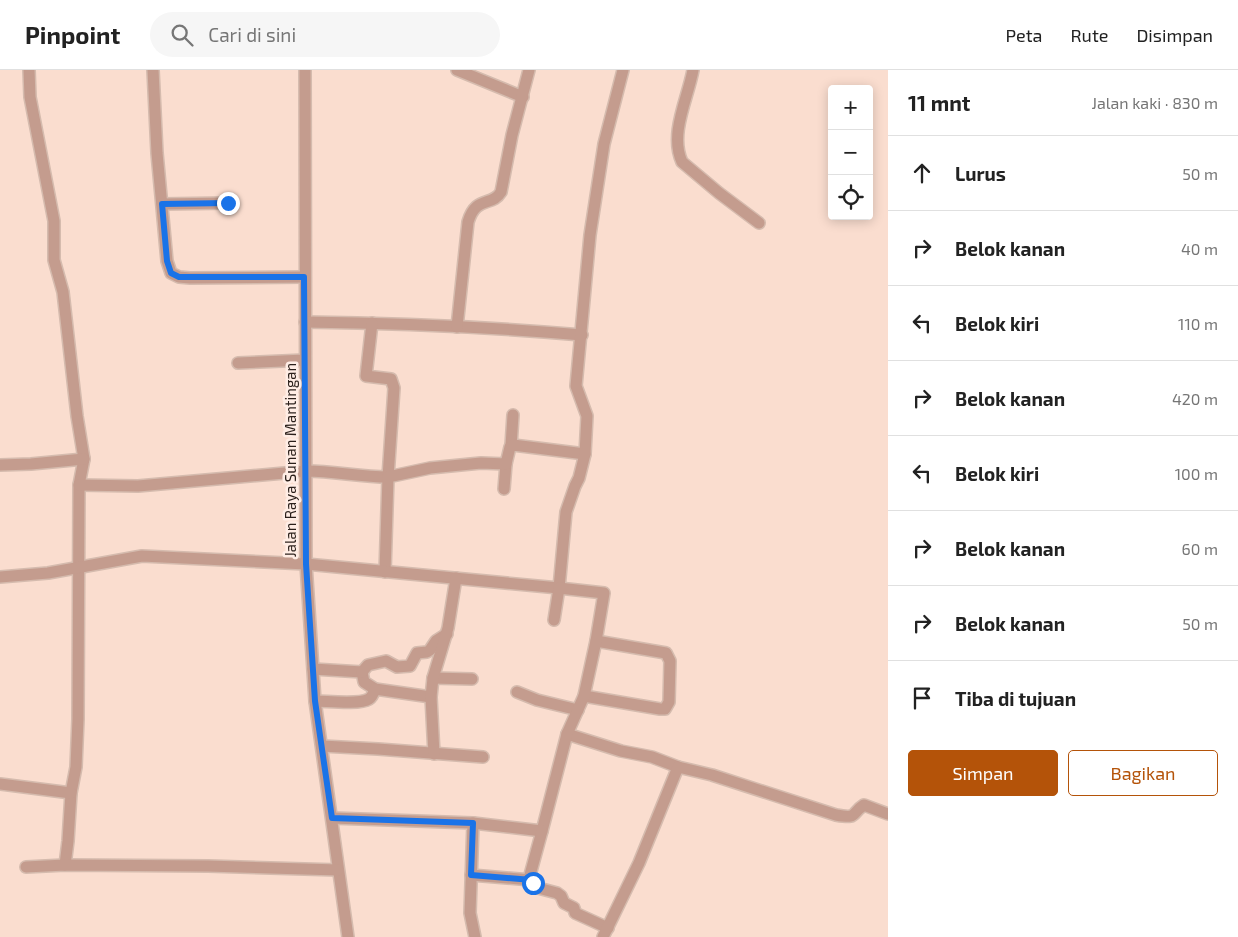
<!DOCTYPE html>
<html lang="id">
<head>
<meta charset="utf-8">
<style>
	body { margin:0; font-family:"Exo 2",sans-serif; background:#f6f6f6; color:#222 }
	.controls { position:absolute; right:15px; top:15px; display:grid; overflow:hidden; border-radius:5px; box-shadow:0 2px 12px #0003 }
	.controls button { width:45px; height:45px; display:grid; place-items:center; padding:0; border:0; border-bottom:1px solid #e0e0e0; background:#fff; color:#222; font:25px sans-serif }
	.stop { position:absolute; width:15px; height:15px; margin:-11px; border:4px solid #1a73e8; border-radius:50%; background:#fff }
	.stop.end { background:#1a73e8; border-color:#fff; box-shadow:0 1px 5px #0008 }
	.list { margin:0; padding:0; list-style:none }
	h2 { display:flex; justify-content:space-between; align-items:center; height:65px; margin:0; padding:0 20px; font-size:21px }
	h2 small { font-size:16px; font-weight:400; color:#767676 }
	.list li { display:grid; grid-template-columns:32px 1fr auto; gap:15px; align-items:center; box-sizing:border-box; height:75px; padding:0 20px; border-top:1px solid #e0e0e0 }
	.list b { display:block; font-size:19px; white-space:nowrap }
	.list em { font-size:16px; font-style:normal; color:#767676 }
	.actions { display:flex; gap:10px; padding:15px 20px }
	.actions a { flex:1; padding:11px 0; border:1px solid #b45309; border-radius:5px; text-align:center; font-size:18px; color:#b45309 }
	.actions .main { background:#b45309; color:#fff }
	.icon { flex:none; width:28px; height:28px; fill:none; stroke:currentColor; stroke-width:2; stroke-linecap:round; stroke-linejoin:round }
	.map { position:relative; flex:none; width:888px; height:867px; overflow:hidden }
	header { display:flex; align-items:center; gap:30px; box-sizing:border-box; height:70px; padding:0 25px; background:#fff; border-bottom:1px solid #e0e0e0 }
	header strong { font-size:24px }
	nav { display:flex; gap:28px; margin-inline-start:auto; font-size:18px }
	.search { width:350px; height:45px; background:#f6f6f6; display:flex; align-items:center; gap:12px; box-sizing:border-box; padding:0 18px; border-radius:28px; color:#767676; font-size:19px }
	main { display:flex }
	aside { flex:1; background:#fff }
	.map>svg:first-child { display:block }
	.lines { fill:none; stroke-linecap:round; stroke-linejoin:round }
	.minor-casing { stroke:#d5bbae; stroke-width:14 }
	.minor { stroke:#c49c8e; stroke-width:11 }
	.route { stroke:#1a73e8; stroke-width:6 }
	.labels { text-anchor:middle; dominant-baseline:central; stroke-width:5; stroke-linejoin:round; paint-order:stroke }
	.street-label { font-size:15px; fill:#2a1f1a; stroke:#ffede5 }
</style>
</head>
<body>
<header>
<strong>Pinpoint</strong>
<div class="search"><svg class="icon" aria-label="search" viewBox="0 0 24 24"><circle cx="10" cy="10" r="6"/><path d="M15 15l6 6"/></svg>Cari di sini</div>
<nav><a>Peta</a><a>Rute</a><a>Disimpan</a></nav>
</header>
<main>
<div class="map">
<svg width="888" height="867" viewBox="0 0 888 867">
	<rect width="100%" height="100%" fill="#faddcf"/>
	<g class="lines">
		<defs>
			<g id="minor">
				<polyline points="29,0 30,27 54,151 54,190 63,222 77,346 84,389 79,415 78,649 76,697 71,723 68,771 65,795"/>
				<polyline points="153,0 157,83 167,191 171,203 179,207 190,208 304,207"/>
				<polyline points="305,0 306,494 315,631 348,867"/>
				<polyline points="457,0 523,27"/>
				<path d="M693 0C688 28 669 64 682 92L719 123 759 153"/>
				<polyline points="162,134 228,133"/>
				<path d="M305 252C397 253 490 257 582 265"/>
				<path d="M457 257 468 152C476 125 492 137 501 122L512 65 529 0"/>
				<polyline points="238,293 305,290"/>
				<polyline points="511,376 513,345"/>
				<polyline points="0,395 31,394 84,389"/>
				<path d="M79 415 138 416 307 401C334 401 360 407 388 407L394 318 391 309 366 306 372 253"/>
				<polyline points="504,419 506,394"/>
				<polyline points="385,502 388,407 430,398 481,393 506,394 510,377 513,375 585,384"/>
				<polyline points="0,507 48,503 142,486 306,494 559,518 566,442 575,416 579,408 585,384 587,346 576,316 590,165 604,74 623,0"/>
				<polyline points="313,599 362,602 364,612 375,619 431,627"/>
				<polyline points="362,602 368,595 386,591 397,597 410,596 417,583 427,582 430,580 436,571 447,564"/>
				<polyline points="433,608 472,609"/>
				<polyline points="517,622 537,630 578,640"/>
				<polyline points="584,626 660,639 665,639 669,632 670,591 666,583 596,571"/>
				<path d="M315 631C327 631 359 635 369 629 372 627 374 622 375 619"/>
				<polyline points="567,664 621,681 652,687 678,697"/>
				<polyline points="322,676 378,679 483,687"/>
				<polyline points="434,684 431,627 433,608 448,558 456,508"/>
				<polyline points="0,714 71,723"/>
				<polyline points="332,748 473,753 470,843 475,867"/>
				<polyline points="473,753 542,761 567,664 584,626 596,571 604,523 559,518 554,550"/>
				<polyline points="26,797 65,795 208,796 338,800"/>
				<polyline points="471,805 531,810 538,818 557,823 561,826 564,833 574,838 575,843 608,858"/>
				<polyline points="531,810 530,805 542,761"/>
				<path d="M603 867 639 793 678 697 712 705 836 745C859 749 850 744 864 735L888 744"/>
			</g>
		</defs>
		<use href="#minor" class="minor-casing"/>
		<use href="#minor" class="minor"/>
	</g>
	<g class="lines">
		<polyline class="route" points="228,133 162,134 167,191 171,203 179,207 304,207 306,494 315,631 332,748 473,753 471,805 532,810 533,813"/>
	</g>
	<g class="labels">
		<g class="street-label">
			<text transform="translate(290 390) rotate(-90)">Jalan Raya Sunan Mantingan</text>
		</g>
	</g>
</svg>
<div class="controls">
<button>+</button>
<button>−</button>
<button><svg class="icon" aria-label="locate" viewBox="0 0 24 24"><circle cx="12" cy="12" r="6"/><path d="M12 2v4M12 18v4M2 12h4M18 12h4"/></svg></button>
</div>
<div class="stop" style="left:533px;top:813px"></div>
<div class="stop end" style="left:228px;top:133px"></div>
</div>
<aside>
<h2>11 mnt<small>Jalan kaki · 830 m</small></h2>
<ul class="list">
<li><svg class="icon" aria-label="ahead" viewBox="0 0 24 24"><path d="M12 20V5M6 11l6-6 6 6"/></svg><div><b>Lurus</b></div><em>50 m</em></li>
<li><svg class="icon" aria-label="right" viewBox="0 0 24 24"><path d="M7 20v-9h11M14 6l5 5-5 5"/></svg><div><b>Belok kanan</b></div><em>40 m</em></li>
<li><svg class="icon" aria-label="left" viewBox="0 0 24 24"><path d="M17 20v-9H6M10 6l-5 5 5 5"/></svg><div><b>Belok kiri</b></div><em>110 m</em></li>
<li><svg class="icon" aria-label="right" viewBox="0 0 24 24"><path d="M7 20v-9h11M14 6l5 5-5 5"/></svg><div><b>Belok kanan</b></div><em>420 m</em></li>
<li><svg class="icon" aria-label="left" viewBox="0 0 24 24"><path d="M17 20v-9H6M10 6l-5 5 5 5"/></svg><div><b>Belok kiri</b></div><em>100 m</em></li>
<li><svg class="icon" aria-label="right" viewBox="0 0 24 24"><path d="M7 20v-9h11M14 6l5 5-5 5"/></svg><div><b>Belok kanan</b></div><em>60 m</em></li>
<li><svg class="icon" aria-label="right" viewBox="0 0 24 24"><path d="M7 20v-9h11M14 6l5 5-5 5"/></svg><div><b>Belok kanan</b></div><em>50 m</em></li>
<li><svg class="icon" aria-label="arrive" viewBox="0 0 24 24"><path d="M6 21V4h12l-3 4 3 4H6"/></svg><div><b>Tiba di tujuan</b></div></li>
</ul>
<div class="actions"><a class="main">Simpan</a><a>Bagikan</a></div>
</aside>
</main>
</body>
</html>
